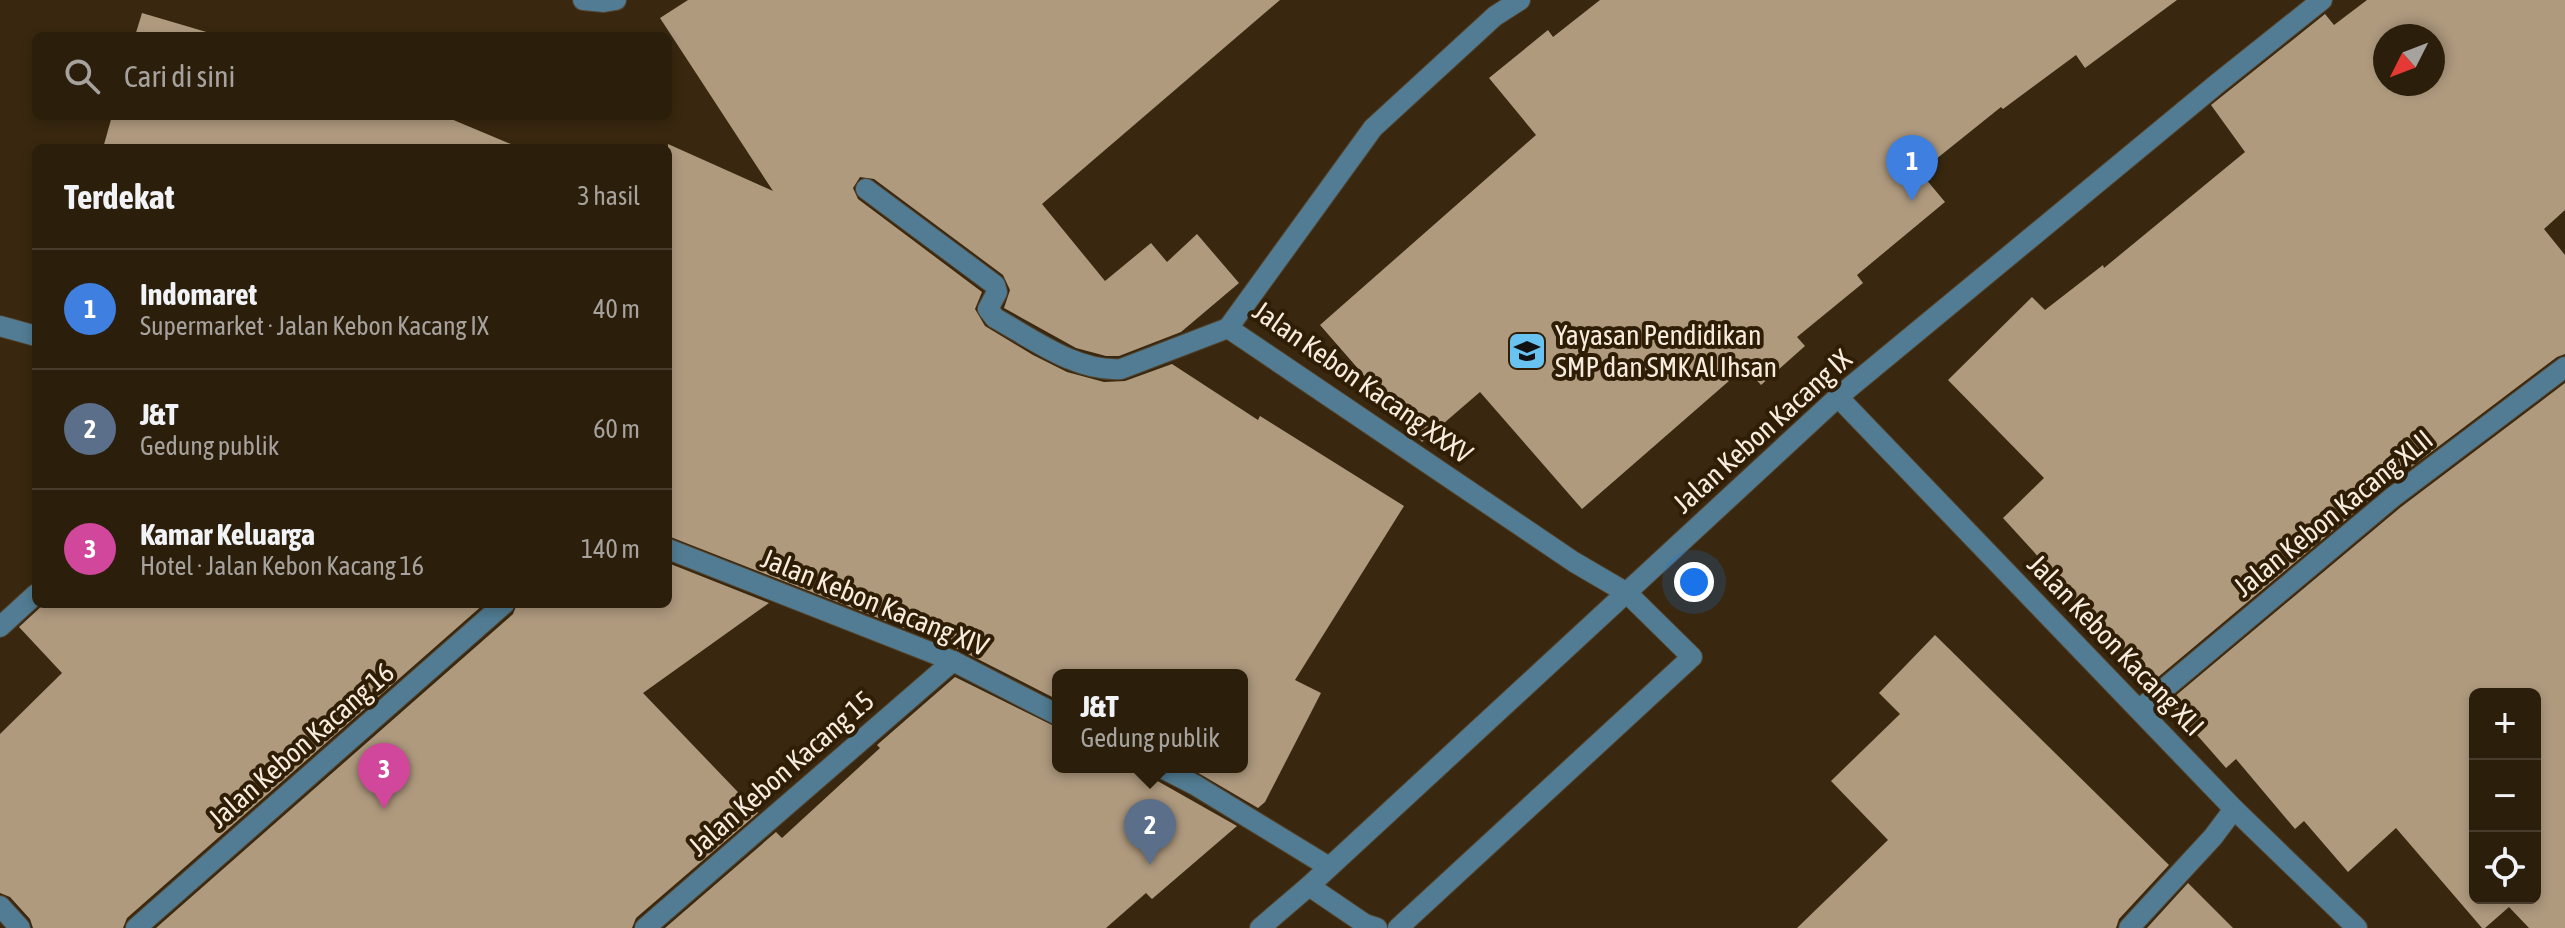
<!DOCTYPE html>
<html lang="id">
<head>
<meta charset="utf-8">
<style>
	body { margin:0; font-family:"Asap Condensed",sans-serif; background:#372b19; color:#f1f3f6 }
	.controls { position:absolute; right:24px; bottom:24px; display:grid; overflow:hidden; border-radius:12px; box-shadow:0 4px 12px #0003 }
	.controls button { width:72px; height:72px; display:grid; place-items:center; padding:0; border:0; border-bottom:2px solid #473c2c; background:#2b1e0b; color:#f1f3f6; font:40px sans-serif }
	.compass { position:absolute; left:2373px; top:24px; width:72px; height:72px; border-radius:50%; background:#2b1e0b; box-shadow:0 4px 12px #0003; rotate:228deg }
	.you { position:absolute; left:1694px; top:582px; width:28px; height:28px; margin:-20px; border:6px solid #fff; border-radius:50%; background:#1a73e8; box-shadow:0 0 0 12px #1a73e833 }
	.badge { display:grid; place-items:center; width:52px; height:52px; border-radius:50%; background:#b45309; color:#fff; font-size:26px; font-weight:700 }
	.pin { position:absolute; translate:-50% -66px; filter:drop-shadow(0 2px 4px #0008) }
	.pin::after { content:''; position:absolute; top:42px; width:28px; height:24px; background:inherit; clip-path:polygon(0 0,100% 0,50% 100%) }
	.popup { position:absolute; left:1052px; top:669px; width:196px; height:104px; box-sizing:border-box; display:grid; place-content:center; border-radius:12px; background:#2b1e0b; filter:drop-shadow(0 2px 6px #0005); font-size:26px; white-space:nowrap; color:#a6a29d }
	.popup b { font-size:30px; color:#f1f3f6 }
	.popup::after { content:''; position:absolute; left:50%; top:100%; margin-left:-16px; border:16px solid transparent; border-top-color:#2b1e0b }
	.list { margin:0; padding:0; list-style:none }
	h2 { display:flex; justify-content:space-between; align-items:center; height:104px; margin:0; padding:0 32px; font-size:34px }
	h2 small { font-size:26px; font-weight:400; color:#a6a29d }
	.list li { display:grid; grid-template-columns:52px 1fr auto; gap:24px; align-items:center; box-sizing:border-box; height:120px; padding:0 32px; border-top:2px solid #473c2c }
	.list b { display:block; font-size:30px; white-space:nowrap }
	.list p { margin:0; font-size:26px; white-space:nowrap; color:#a6a29d }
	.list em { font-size:26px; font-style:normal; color:#a6a29d }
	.icon { flex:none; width:44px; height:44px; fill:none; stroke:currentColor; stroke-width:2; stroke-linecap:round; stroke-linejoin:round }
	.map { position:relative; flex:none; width:2565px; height:928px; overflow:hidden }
	.search { position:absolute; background:#2b1e0b; box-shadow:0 4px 12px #0003; left:32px; top:32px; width:640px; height:88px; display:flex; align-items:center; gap:20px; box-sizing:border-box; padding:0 28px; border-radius:12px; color:#a6a29d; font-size:30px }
	.panel { position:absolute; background:#2b1e0b; box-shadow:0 4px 12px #0003; left:32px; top:144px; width:640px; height:464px; border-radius:12px }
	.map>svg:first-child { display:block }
	.building { fill:#af9a7e; fill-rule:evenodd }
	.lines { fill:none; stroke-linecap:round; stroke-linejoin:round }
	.minor-casing { stroke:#54432c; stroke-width:22 }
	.minor { stroke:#517c93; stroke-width:20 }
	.labels { text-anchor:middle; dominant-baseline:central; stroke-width:8; stroke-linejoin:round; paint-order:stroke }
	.poi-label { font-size:28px; fill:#f7ecdd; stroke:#2f1e05; text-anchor:start }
	.street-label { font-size:28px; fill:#f7ecdd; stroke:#2f1e05 }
</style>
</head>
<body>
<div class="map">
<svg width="2565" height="928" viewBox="0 0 2565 928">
	<rect width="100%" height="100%" fill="#39280f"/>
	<g class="building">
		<polygon points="688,0 1280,0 1042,204 1105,281 1151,243 1167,262 1197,234 1239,283 1181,332 1119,356 1106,356 1076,348 1004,308 1010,290 1003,275 874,179 860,177 853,188 858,199 982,292 975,309 985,326 1033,355 1067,372 1104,382 1125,381 1172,364 1258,420 1260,416 1404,506 1295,680 1321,693 1265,802 1258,808 1188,767 1242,767 1242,675 1058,675 1058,700 958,649 668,536 668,144 773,191 660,18"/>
		<polygon points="1600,0 2177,0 2085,68 2076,55 2003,109 2001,107 1920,172 1945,202 1857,275 1863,283 1797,337 1805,346 1761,385 1745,367 1582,509 1480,392 1422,442 1320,325 1536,135 1489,78 1548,30 1553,37"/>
		<path d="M2367 0H2565V210L2544 229 2565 255V354L2557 357 2385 487 2151 683 2132 662 2126 667 2034 552 2003 518 2044 478 1948 380 2032 297 2045 310 2103 265 2104 268 2245 152 2211 105 2325 14 2334 25ZM2385 36H2433V84H2385Z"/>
		<polygon points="142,13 220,36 135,36"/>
		<polygon points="112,116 444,116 518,147 103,148"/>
		<path d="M2565 383V928H2529L2509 907 2485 928H2482L2396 828 2348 872 2304 821 2295 829 2236 759 2226 768 2168 702 2401 507ZM2475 694H2535V898H2475Z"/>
		<polygon points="668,563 769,603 643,693 758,813 636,918 632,928 156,928 513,614 517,604 668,604"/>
		<polygon points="44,604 484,604 127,918 123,928 33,928 30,919 10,897 0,893 0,734 62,673 19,627"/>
		<polygon points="1935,635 2169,865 2119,919 2116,928 1797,928 1888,840 1831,781 1900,714 1879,693"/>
		<polygon points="955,677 1058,728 1058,767 1147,767 1154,779 1237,826 1152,899 1146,893 1106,928 665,928 776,832 782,838 880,748 877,745"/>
		<polygon points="2188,883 2233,928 2147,928"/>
	</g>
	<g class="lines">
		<defs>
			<g id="minor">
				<polyline points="583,0 604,2 616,0"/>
				<path d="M866 189 995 285 997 292 988 309 995 318C1033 339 1076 372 1121 369L1228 328"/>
				<polyline points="0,326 36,336"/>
				<polyline points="1228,328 1574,562 1627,593 1692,657 1398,928"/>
				<polyline points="1228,328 1373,128 1495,16 1520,0"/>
				<polyline points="1838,397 2234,809 2357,928"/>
				<polyline points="668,549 953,661 1058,715"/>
				<polyline points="0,627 36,594"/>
				<polyline points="2140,709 2393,497 2565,367"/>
				<polyline points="1160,767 1195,785 1329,867"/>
				<polyline points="1309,886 1365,924 1377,928"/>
				<polyline points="0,906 20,928"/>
				<polyline points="136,928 504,604"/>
				<polyline points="645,928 953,661"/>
				<polyline points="1260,928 1309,886 1838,397 2218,83 2322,0"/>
				<polyline points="2129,928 2213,837 2234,809"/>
			</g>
		</defs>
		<use href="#minor" class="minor-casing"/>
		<use href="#minor" class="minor"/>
	</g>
	<defs>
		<symbol id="school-square" viewBox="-11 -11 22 22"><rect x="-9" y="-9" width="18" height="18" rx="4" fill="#69c3f1" stroke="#2f1e05"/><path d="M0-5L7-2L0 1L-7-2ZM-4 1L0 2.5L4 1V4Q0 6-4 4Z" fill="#111"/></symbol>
	</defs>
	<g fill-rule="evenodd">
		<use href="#school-square" x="1505" y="329" width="44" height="44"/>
	</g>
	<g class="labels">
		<g class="poi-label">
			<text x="1555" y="335">Yayasan Pendidikan<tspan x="1555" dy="32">SMP dan SMK Al Ihsan</tspan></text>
		</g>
		<g class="street-label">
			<text transform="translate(1363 382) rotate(35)">Jalan Kebon Kacang XXXV</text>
			<text transform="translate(1762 431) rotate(-42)">Jalan Kebon Kacang IX</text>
			<text transform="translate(2333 513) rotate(-39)">Jalan Kebon Kacang XLII</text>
			<text transform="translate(875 602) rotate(22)">Jalan Kebon Kacang XIV</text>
			<text transform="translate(2116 645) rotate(46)">Jalan Kebon Kacang XLI</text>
			<text transform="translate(301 745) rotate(-41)">Jalan Kebon Kacang 16</text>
			<text transform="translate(781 773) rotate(-41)">Jalan Kebon Kacang 15</text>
		</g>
	</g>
</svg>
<div class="controls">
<button>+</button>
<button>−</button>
<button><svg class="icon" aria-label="locate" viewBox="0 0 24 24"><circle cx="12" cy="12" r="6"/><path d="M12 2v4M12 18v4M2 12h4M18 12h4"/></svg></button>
</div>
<svg class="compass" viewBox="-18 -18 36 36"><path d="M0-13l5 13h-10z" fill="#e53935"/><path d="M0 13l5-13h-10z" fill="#a6a29d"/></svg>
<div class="you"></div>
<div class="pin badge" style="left:1912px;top:201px;background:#3f7fe0">1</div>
<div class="pin badge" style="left:1150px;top:865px;background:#5c6f8a">2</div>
<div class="popup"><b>J&amp;T</b>Gedung publik</div>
<div class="pin badge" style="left:384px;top:809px;background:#d1479c">3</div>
<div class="search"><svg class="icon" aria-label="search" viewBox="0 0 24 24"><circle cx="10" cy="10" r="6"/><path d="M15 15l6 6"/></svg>Cari di sini</div>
<section class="panel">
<h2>Terdekat<small>3 hasil</small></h2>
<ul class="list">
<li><span class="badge" style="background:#3f7fe0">1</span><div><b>Indomaret</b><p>Supermarket · Jalan Kebon Kacang IX</p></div><em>40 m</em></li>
<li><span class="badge" style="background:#5c6f8a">2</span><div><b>J&amp;T</b><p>Gedung publik</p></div><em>60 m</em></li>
<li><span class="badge" style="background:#d1479c">3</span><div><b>Kamar Keluarga</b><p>Hotel · Jalan Kebon Kacang 16</p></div><em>140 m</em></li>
</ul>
</section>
</div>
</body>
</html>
